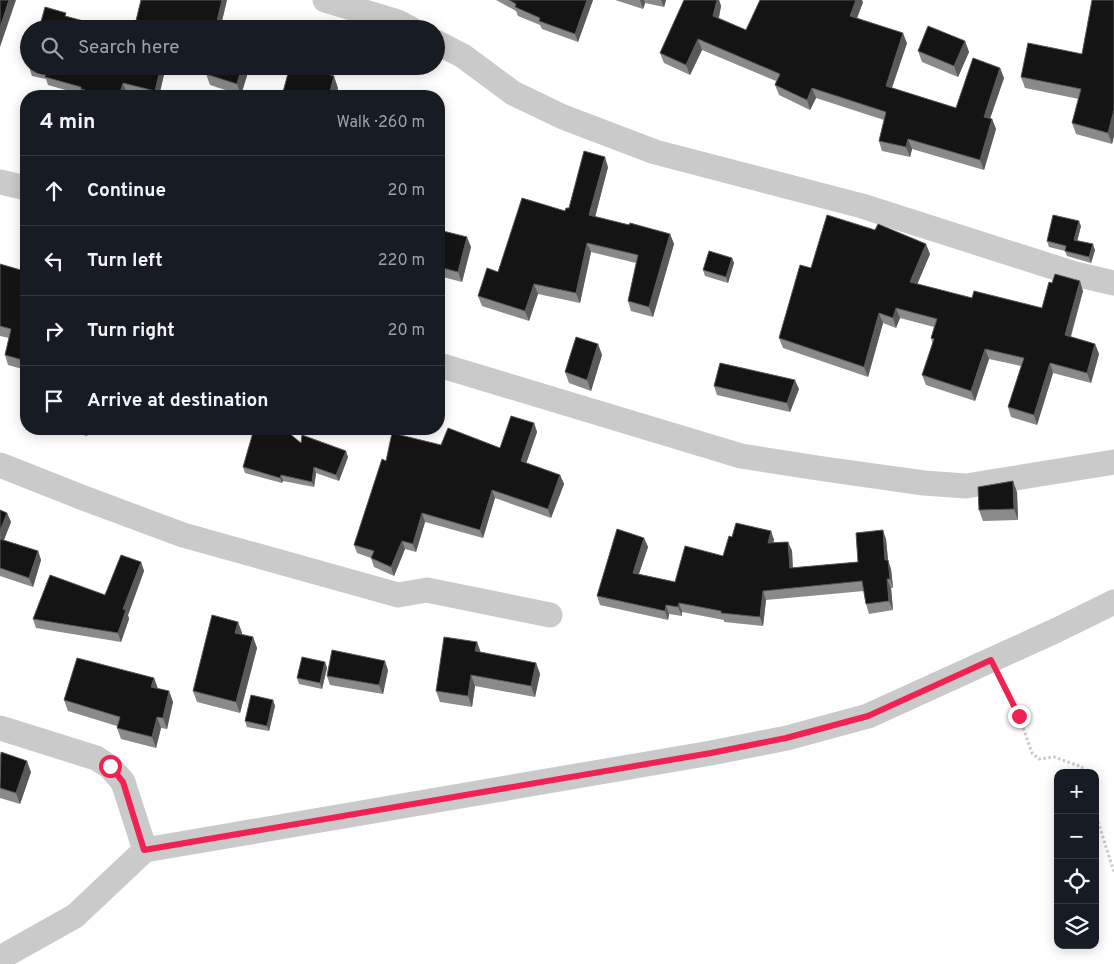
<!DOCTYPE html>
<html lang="en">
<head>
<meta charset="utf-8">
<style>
	body { margin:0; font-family:Overpass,sans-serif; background:#242831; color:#f1f3f6 }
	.controls { position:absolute; right:15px; bottom:15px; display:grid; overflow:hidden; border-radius:10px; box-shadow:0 2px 12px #0003 }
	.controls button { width:45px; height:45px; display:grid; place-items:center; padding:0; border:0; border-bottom:1px solid #363941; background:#171b24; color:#f1f3f6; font:25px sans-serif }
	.stop { position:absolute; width:15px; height:15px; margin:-11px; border:4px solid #f12253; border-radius:50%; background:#fff }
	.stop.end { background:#f12253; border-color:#fff; box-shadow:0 1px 5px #0008 }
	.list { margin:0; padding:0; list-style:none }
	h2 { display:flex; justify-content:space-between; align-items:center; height:65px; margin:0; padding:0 20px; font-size:21px }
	h2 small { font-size:16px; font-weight:400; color:#9ea1a6 }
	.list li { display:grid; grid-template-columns:32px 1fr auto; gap:15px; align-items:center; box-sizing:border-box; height:70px; padding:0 20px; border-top:1px solid #363941 }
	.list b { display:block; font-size:19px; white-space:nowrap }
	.list em { font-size:16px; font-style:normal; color:#9ea1a6 }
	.icon { flex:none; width:28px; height:28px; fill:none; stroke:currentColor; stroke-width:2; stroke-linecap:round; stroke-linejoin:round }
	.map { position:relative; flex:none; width:1114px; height:964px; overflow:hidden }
	.search { position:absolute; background:#171b24; box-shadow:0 2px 12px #0003; left:20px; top:20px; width:425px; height:55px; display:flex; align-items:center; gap:12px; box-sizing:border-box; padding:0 18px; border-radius:28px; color:#9ea1a6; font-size:19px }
	.panel { position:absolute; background:#171b24; box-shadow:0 2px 12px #0003; left:20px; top:90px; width:425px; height:345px; border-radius:20px }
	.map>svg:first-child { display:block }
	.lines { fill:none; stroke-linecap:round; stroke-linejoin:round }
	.path { stroke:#cacaca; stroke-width:3; stroke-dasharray:2.5 2.5; stroke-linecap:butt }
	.minor { stroke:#cacaca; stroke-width:25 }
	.wall { fill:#8a8a8a }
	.shaded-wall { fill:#5a5a5a }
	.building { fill:#141414; stroke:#5a5a5a }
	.route { stroke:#f12253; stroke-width:6 }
</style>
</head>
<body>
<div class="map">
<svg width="1114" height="964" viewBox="0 0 1114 964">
	<rect width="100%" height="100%" fill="#fff"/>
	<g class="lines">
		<g class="path">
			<polyline points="1002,683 1019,716 1032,753 1039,759 1054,757 1082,767 1083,773"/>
			<polyline points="1095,812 1114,872"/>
		</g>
		<g class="minor">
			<polyline points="325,0 398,22 411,29"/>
			<polyline points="436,42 463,56 513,93 563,117 655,152 862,206 1075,274 1114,283"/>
			<polyline points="0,182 26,188"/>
			<polyline points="439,365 741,456 824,469 924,483 966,486 1114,462"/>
			<polyline points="0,465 81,497 183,535 398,595 427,590 550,615"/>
			<polyline points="0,728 96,758 110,767 123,782 145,850"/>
			<polyline points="0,958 75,916 145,850 711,753 787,738 868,716 1057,630 1114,602"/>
		</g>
	</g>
	<g class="wall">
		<polygon points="141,0 227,0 220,29 134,29"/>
		<polygon points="496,0 593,0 578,42 542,29 540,25 518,16 516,11"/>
		<polygon points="615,0 666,0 664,7 645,3 643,9"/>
		<polygon points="684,0 719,0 721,6 719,18 746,30 863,2 857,18 907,43 892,88 956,108 1000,68 1004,78 990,119 992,119 996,129 984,170 912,149 910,157 882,151 879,141 884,120 816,98 810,110 779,95 775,85 776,81 702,50 690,75 664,63 660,53"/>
		<polygon points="1114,0 1114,136 1112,144 1076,134 1072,123 1079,99 1025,88 1021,77 1082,54"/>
		<polygon points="965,41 969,52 958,77 922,62 918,51"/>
		<polygon points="166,66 159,96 146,96 126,91 125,96 83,96 83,95 48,85 46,79 32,76 29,67"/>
		<polygon points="209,66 248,66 249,69 241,95 210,85 206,74"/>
		<polygon points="338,88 336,96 285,96 283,92"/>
		<polygon points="608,167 595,217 670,234 674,244 653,317 631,311 628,301 636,263 591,252 580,303 538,294 529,321 482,306 478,296 498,272 569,208"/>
		<polygon points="1081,226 1077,241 1095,250 1091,263 1067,256 1065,251 1049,247 1047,241"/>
		<polygon points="439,230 471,247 462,282 439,276"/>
		<polygon points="875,230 930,254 917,284 972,298 1042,308 1083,291 1071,337 1095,344 1099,354 1091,383 1053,373 1037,425 1011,417 1008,407 1021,366 989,359 975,401 926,385 922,375 933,344 931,338 934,327 900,318 896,328 883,323 868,377 783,348 779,338 811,268"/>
		<polygon points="732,258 734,263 728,283 705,276 703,270"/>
		<polygon points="0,264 24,271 26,264 26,370 8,365 5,355 9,338 0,336"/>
		<polygon points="598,344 602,355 591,391 569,383 565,372"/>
		<polygon points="714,386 799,389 790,412 717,395"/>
		<polygon points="534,423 537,432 526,463 560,475 564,484 551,518 495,498 483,538 425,522 416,552 405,549 394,576 374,567 371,558 357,553 354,545 386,461 441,445 500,448"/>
		<polygon points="61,429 89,429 87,436"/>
		<polygon points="200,429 216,429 213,435"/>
		<polygon points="301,443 348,457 339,481 316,473 314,487 283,481 282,483 245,473 243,467"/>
		<polygon points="1017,492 1018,520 983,521 979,510"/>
		<polygon points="0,510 7,513 11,522 4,540 38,551 41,560 33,587 0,576"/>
		<polygon points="771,531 774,540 773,542 788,542 792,551 793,568 858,562 886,539 888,560 891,569 893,588 891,588 893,610 869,614 866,604 864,591 766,600 763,626 724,622 724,620 682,612 682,616 669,614 668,620 600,605 597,596 644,538 648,547 639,574 675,582 723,556 732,537"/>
		<polygon points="141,562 144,571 128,615 129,619 121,642 36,628 33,619 105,595"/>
		<polygon points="238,622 242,633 242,634 253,637 257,648 240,713 197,702 193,691"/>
		<polygon points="477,642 480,652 536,663 540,674 535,697 475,686 472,707 440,702 436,691"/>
		<polygon points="325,662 327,668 322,689 299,684 297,678"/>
		<polygon points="388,670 383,694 330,685 327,676"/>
		<polygon points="154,678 158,689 169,691 173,702 167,729 161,728 156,748 121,739 117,728 117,726 68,711 64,700"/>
		<polygon points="273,700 275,706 269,731 247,727 245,721"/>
		<polygon points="0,754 31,772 20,804 0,798"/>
	</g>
	<g class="shaded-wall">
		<polygon points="9,0 16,0 0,47 0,28"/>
		<polygon points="222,0 227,0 220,29 215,29"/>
		<polygon points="587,0 593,0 578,42 575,34"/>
		<polygon points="640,0 644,0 645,3 643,9"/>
		<polygon points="661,0 666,0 664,7"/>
		<polygon points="717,0 719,0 721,6 717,26 713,16"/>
		<polygon points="856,0 862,0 863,2 854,26 850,16"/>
		<polygon points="177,21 179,29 175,29"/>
		<polygon points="903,33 907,43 889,96 886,86"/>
		<polygon points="698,39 702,50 690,75 686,65"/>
		<polygon points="965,41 969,52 958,77 954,66"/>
		<polygon points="161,66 166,66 159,96 157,96 155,91"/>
		<polygon points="242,66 248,66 249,69 241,95 237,84"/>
		<polygon points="1000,68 1004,78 987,127 984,117"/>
		<polygon points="334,76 338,88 336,96 329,96"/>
		<polygon points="123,83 126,91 125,96 119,96"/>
		<polygon points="812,88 816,98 810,110 807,100"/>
		<polygon points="1114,110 1114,136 1112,144 1108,133"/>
		<polygon points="992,119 996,129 984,170 980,160"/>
		<polygon points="908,139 912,149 910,157 906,147"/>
		<polygon points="605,157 608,167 593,225 589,215"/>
		<polygon points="1079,221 1081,226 1076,246 1074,240"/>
		<polygon points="670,234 674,244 653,317 649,307"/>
		<polygon points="467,237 471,247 462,282 458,272"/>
		<polygon points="587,243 591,252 580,303 576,293"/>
		<polygon points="926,244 930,254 914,292 910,282"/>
		<polygon points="1093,244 1095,250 1091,263 1089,257"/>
		<polygon points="732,258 734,263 728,283 726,277"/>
		<polygon points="1080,281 1083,291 1068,345 1065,335"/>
		<polygon points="534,284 538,294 529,321 525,311"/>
		<polygon points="896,308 900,318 896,328 893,318"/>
		<polygon points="879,313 883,323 868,377 864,367"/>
		<polygon points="598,344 602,355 591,391 587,380"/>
		<polygon points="1095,344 1099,354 1091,383 1087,373"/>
		<polygon points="985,349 989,359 975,401 971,391"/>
		<polygon points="1050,363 1053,373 1037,425 1034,415"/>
		<polygon points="795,380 799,389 790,412 787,403"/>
		<polygon points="534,423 537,432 524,470 521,461"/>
		<polygon points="86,429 89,429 87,436 85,430"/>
		<polygon points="211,429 216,429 213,435"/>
		<polygon points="346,451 348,457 339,481 336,475"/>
		<polygon points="314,467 316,473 314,487 312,482"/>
		<polygon points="281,475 283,481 282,483 280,478"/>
		<polygon points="560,475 564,484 551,518 548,509"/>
		<polygon points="1013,481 1017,492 1018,520 1014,509"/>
		<polygon points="492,490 495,498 483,538 480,530"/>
		<polygon points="7,513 11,522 1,547 0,531"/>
		<polygon points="422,513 425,522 416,552 413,544"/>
		<polygon points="883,530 886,539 888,560 891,569 893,588 890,579 885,560"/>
		<polygon points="771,531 774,540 771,552 768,543"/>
		<polygon points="644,538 648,547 636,582 633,573"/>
		<polygon points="402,541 405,549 394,576 391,567"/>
		<polygon points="788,542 792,551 793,577 790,568"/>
		<polygon points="38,551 41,560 33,587 29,578"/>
		<polygon points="141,562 144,571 128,615 129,619 121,642 118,633 123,609"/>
		<polygon points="887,579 891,588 893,610 889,601"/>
		<polygon points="763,591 766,600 763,626 760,617"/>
		<polygon points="679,603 682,612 682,616 678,607"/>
		<polygon points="666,605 669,614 668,620 665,611"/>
		<polygon points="238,622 242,633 239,644 235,633"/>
		<polygon points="253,637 257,648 240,713 236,702"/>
		<polygon points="477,642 481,653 475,651"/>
		<polygon points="385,661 388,670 383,694 379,685"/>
		<polygon points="325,662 327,668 322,689 320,683"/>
		<polygon points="536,663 540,674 535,697 531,686"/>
		<polygon points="471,675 475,686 472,707 468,696"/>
		<polygon points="154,678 158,689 151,687"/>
		<polygon points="169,691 173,702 167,729 163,718"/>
		<polygon points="273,700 275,706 269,731 267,726"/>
		<polygon points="157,717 161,728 156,748 152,737"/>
		<polygon points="27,761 31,772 20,804 16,793"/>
	</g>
	<g class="building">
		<polygon points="0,0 9,0 0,28"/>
		<polygon points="141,0 222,0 215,29 206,29 177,21 175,29 134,29"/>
		<polygon points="509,0 587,0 575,34 539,21 540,18 515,7 516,4"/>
		<polygon points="684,0 717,0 713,16 746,30 760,0 856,0 850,16 903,33 886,86 956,108 973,58 1000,68 984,117 992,119 980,160 908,139 906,147 879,141 886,112 812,88 807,100 775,85 780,74 698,39 686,65 660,53"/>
		<polygon points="1092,0 1114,0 1114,110 1108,133 1072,123 1081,89 1021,77 1028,43 1082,54"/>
		<polygon points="45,7 66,13 65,16 113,29 39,29"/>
		<polygon points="928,26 965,41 954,66 918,51"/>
		<polygon points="29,66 161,66 155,91 123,83 119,96 106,96 81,89 81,87 45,77 46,72 29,67"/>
		<polygon points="209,66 242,66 237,84 206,74"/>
		<polygon points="290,66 297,66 334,76 329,96 298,96 283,92"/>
		<polygon points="584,151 605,157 589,215 629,225 630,223 670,234 649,307 628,301 638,255 587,243 576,293 534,284 525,311 478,296 487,268 498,272 522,198 565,211 566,208 569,208"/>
		<polygon points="827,215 875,230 878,224 926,244 910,282 972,298 974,291 1042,308 1049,282 1052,283 1055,274 1080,281 1065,335 1095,344 1087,373 1050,363 1034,415 1008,407 1024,358 985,349 971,391 922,375 934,339 931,338 937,319 896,308 893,318 879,313 864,367 779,338 800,265 811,268"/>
		<polygon points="1053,215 1079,221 1074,240 1093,244 1089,257 1065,251 1066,246 1047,241"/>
		<polygon points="439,230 467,237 458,272 439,267"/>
		<polygon points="709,251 732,258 726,277 703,270"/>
		<polygon points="0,264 24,271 26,264 26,361 5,355 11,329 0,326"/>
		<polygon points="576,337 598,344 587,380 565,372"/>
		<polygon points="720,363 795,380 787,403 714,386"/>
		<polygon points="511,416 534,423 521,461 560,475 548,509 492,490 480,530 422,513 413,544 402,541 391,567 371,558 374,551 354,545 382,459 386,461 392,433 441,445 448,428 500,448"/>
		<polygon points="254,429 284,429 301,443 302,435 346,451 336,475 314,467 312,482 281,475 280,478 243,467"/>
		<polygon points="1013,481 1014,509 979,510 978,487"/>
		<polygon points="0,510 7,513 0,531"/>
		<polygon points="736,523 771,531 768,543 788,542 790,568 858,562 856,533 883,530 885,560 888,560 890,579 887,579 889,601 866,604 862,581 763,591 760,617 721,613 721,611 679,603 678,607 666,605 665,611 597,596 617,529 644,538 633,573 675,582 685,546 723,556 729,536 732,537"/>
		<polygon points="0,539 38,551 29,578 0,568"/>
		<polygon points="121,555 141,562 123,609 126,610 118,633 33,619 50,575 105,595"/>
		<polygon points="212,615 238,622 235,633 253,637 236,702 193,691"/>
		<polygon points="444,637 477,642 475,651 536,663 531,686 471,675 468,696 436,691"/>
		<polygon points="332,650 385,661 379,685 327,676"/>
		<polygon points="302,657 325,662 320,683 297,678"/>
		<polygon points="77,658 154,678 151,687 169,691 163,718 157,717 152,737 117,728 120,717 64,700"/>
		<polygon points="251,695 273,700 267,726 245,721"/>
		<polygon points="1,752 27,761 16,793 0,788"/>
	</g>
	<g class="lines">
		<polyline class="route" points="110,766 123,782 144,850 711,753 786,738 868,716 991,660 1019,716"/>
	</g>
</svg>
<div class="controls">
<button>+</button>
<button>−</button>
<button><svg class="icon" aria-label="locate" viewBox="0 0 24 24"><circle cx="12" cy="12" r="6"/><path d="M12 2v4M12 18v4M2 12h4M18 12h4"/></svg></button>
<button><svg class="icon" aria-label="layers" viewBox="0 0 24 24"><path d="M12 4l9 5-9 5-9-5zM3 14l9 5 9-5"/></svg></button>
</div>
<div class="stop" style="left:110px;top:766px"></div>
<div class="stop end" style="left:1019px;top:716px"></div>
<div class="search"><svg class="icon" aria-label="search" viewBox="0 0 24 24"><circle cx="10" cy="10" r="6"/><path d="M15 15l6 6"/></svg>Search here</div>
<section class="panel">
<h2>4 min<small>Walk · 260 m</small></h2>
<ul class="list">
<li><svg class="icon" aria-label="ahead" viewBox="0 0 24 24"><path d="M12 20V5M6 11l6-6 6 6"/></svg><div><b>Continue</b></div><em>20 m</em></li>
<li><svg class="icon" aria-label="left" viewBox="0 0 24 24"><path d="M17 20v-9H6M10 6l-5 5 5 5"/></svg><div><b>Turn left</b></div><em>220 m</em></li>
<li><svg class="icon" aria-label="right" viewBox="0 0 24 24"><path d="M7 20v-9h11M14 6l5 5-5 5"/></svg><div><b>Turn right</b></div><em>20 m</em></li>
<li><svg class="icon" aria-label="arrive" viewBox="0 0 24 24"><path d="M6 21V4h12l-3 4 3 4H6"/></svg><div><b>Arrive at destination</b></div></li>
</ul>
</section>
</div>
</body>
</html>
